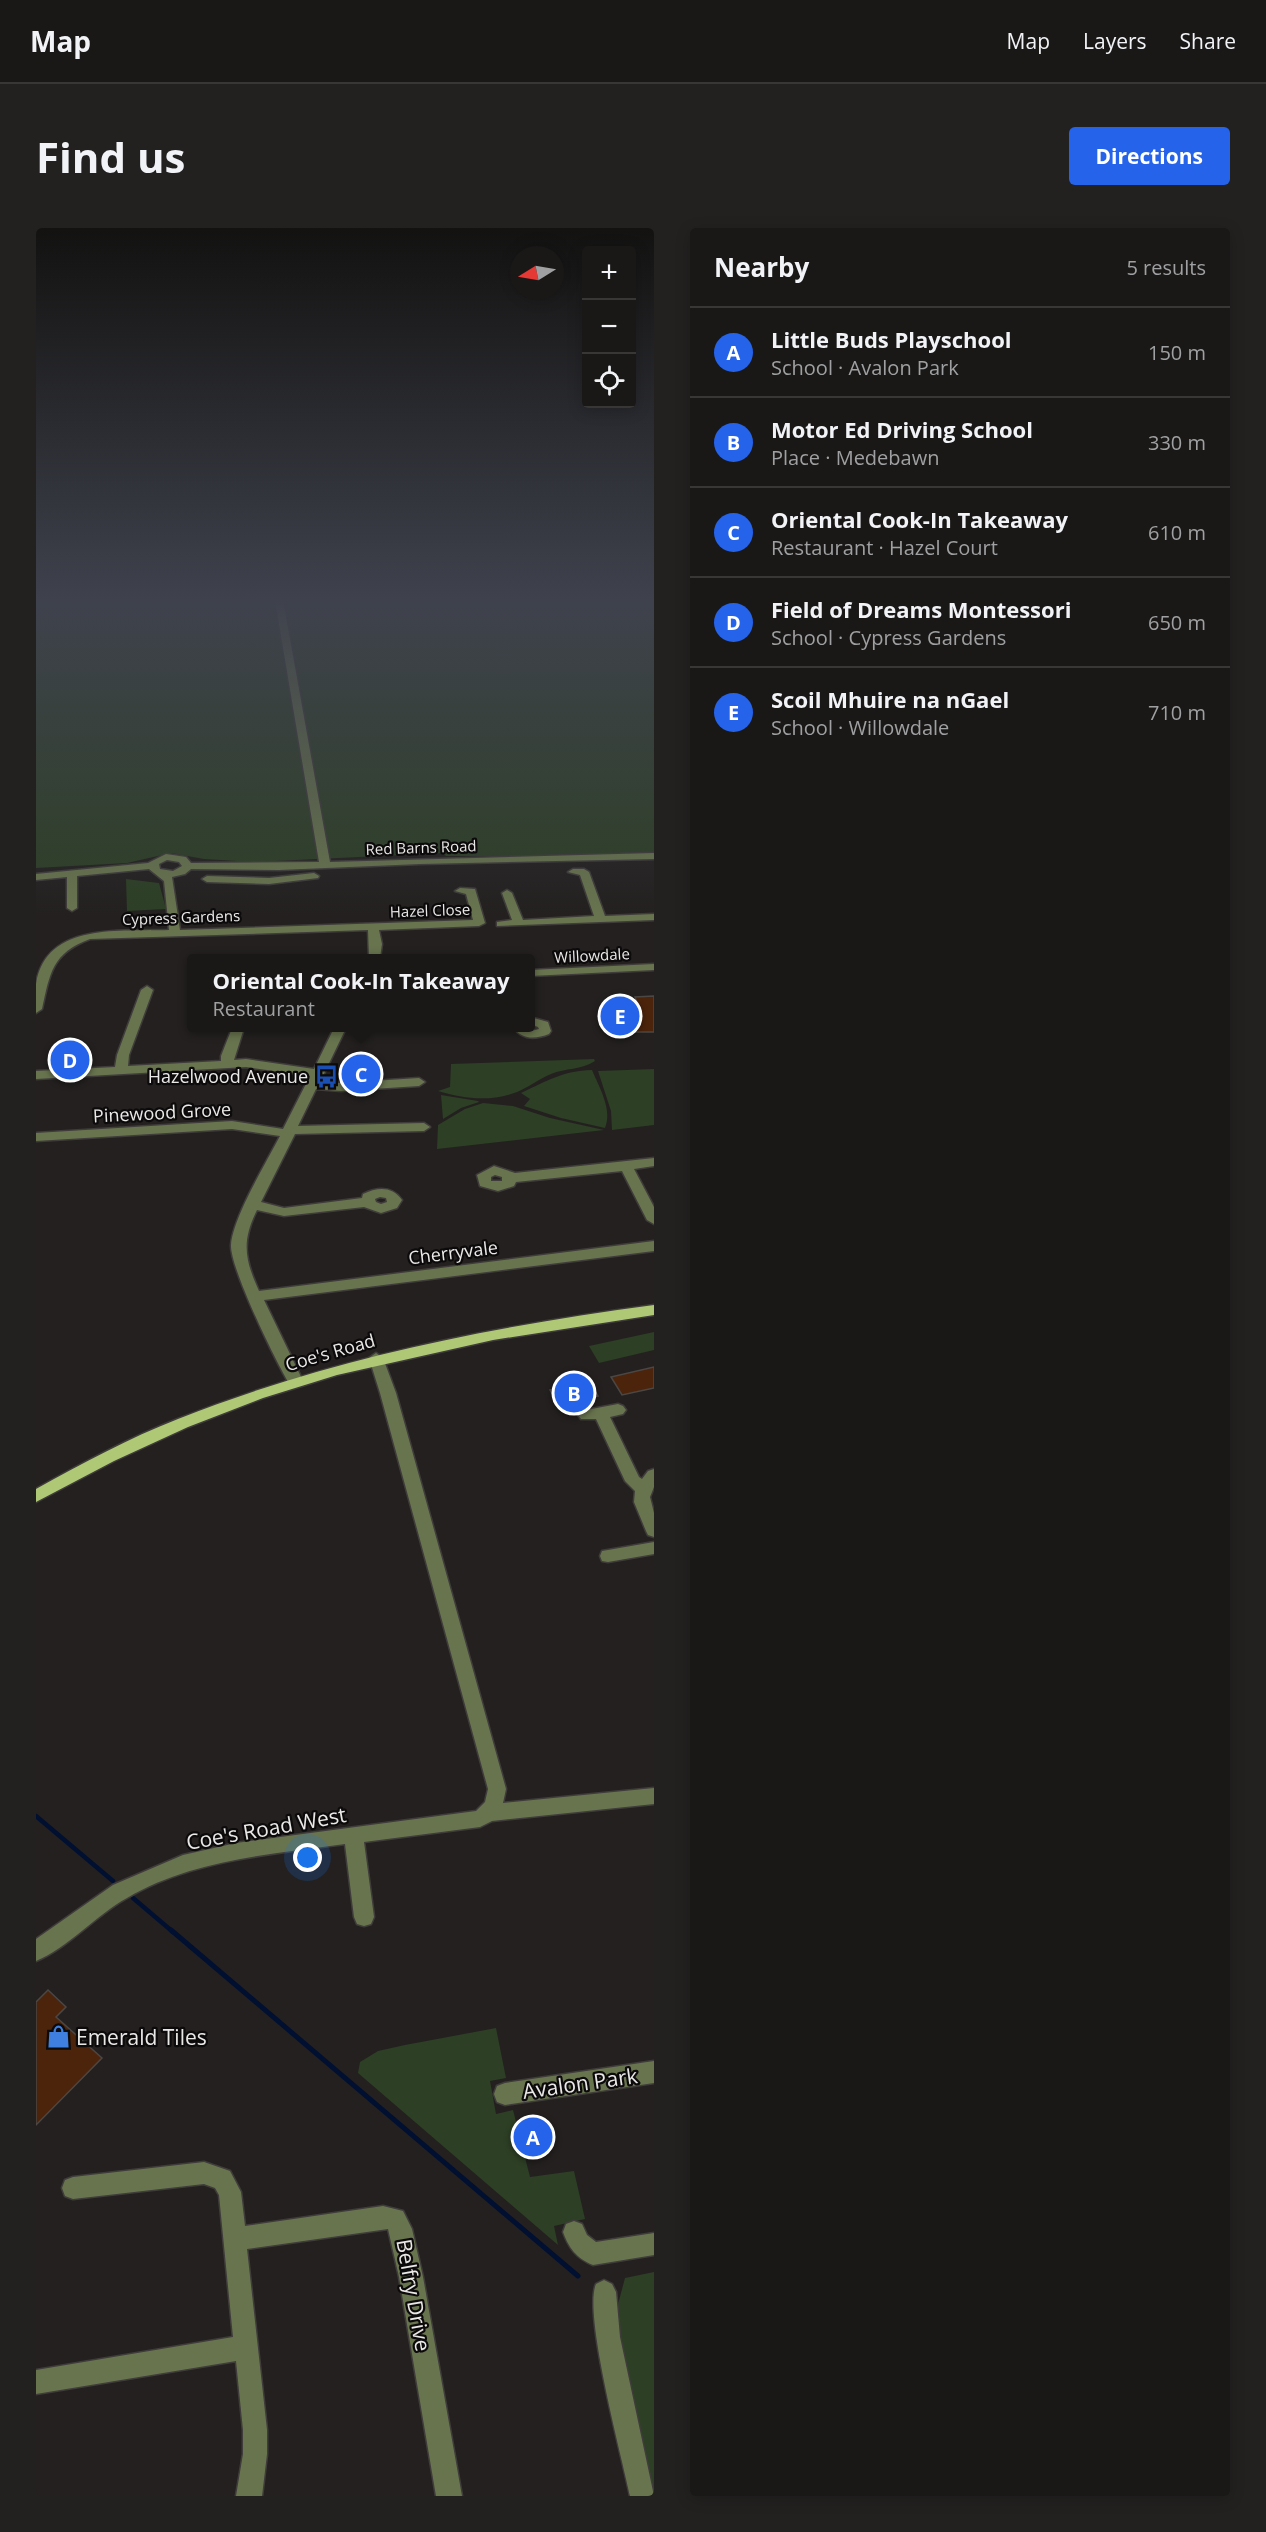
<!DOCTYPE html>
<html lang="en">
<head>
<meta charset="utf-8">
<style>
	body { margin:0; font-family:"Open Sans",sans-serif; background:#232120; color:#f1f3f6 }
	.controls { position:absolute; right:18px; top:18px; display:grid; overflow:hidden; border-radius:6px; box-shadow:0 3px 15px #0003 }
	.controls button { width:54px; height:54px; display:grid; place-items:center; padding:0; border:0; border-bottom:2px solid #383736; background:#1a1817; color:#f1f3f6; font:30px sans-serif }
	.compass { position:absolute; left:474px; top:18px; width:54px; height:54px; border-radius:50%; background:#1a1817; box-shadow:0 3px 15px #0003; rotate:259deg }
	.you { position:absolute; left:272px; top:1630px; width:21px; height:21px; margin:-15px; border:4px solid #fff; border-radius:50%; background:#1a73e8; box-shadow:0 0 0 9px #1a73e833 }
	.badge { display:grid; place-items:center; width:39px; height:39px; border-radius:50%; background:#2563eb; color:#fff; font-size:20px; font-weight:700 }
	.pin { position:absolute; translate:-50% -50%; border:3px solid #fff; box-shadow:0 2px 6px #0006 }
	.popup { position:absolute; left:151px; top:726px; width:348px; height:78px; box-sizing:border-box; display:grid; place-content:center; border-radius:6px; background:#1a1817; filter:drop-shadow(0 2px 4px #0005); font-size:20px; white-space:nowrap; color:#9fa0a1 }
	.popup b { font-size:22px; color:#f1f3f6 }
	.popup::after { content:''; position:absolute; left:50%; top:100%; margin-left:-12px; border:12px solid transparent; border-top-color:#1a1817 }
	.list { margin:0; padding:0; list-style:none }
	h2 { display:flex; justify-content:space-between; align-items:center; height:78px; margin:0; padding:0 24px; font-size:26px }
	h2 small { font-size:20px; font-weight:400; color:#9fa0a1 }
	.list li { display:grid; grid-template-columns:39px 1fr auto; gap:18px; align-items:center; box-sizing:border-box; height:90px; padding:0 24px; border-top:2px solid #383736 }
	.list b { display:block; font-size:22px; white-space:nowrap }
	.list p { margin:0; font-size:20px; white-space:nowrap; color:#9fa0a1 }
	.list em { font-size:20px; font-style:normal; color:#9fa0a1 }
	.icon { flex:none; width:33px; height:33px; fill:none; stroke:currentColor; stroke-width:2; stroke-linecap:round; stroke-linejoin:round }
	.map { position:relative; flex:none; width:618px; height:2268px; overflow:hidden; border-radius:6px }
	header { display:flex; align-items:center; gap:36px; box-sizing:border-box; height:84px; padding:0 30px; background:#1a1817; border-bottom:2px solid #383736 }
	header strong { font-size:28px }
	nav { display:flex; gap:33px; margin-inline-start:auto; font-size:21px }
	.intro { display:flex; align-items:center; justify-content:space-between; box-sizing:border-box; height:144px; padding:0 36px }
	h1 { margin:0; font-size:42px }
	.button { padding:15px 27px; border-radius:6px; background:#2563eb; color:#fff; font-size:21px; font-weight:700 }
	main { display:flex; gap:36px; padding:0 36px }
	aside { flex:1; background:#1a1817; border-radius:6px; box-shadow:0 3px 15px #0003 }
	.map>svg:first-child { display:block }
	.green { fill:#2d3f25 }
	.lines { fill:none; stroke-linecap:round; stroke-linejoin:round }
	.stream-far1 { stroke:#011031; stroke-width:4.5 }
	.stream { stroke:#011031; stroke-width:5 }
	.building { fill:#4c240b; stroke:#4b4745; stroke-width:1.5 }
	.minor-casing { stroke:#3f3c3b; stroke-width:3 }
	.major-casing { stroke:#3f3c3b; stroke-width:3 }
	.minor { fill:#68744e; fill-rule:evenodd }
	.major { fill:#afc876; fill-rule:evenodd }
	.labels { text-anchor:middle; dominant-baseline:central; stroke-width:4.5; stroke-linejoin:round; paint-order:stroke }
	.far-street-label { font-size:15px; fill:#ebe9e8; stroke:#0c0a0a }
	.poi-label { font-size:18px; fill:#ebe9e8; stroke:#0c0a0a; text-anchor:end }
	.street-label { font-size:18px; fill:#ebe9e8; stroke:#0c0a0a }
	.near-street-label { font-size:21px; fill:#ebe9e8; stroke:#0c0a0a }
	.near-poi-label { font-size:21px; fill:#ebe9e8; stroke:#0c0a0a; text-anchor:start }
</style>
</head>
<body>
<header>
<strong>Map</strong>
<nav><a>Map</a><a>Layers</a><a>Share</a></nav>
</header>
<div class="intro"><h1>Find us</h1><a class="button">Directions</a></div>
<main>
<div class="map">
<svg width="618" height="2268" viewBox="0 0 618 2268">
	<rect width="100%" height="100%" fill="#23201f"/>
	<g class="green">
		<polygon points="0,372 618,372 618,624 511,628 410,628 407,625 218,634 168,631 135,625 91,635 0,640"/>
		<polygon points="90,651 123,655 130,681 91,683"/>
		<path d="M558 831 559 833C545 842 530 840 515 846 503 851 493 859 481 864 455 874 428 871 402 863L414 859 415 836Z"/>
		<polygon points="618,841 618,897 576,902 575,883 562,843"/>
		<path d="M556 842C563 859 577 882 569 900L525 890 488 878 494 871 485 865C511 853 526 843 556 842Z"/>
		<polygon points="405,867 442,873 443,874 425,880 407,891"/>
		<polygon points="447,875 477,878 514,890 568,902 401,921 402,897 429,881"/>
		<polygon points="618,1104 618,1122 563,1135 553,1118"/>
		<polygon points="460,1800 470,1850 454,1853 460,1886 477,1882 494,1949 538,1943 549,1991 518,1998 522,2017 322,1845 324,1834 342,1823 369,1817"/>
		<polygon points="618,2044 618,2268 577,2095 589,2050"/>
	</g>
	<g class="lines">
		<g class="stream-far1">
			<polyline points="0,1588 77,1653"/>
			<polyline points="97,1670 137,1704"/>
		</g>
		<polyline class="stream" points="135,1702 542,2048"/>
	</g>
	<g class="building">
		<polygon points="618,768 618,804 579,804 574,789 600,788 599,784 604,783 599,769"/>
		<polygon points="316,831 334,831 333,850 317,851"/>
		<polygon points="618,1139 618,1160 586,1167 575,1149"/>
		<polygon points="552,1152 562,1168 523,1177 514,1162"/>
		<polygon points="12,1762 30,1779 20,1789 66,1830 0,1897 0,1774"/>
	</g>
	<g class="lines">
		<defs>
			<g id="minor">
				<path d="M239 372H247L294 634 618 625V631L384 636 243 642 155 641 149 646 136 649 144 702 437 692 430 666 419 663 424 660 439 661 449 695 443 698 343 702 346 716 344 730H333L332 702 54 711C16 725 14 745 6 781L0 785C0 775 0 765 0 756 10 693 86 704 133 702L128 653 113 641 41 648V680L36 683 31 680V649L0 652V646L112 635 130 626 150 629 155 635 283 634ZM131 632 143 634 146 638 137 643 124 641 123 636Z"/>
				<polygon points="537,641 548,641 553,644 569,688 618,686 618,692 461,698 461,694 476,692 466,665 471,662 476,665 487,692 558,688 544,647 532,644"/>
				<polygon points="278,645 283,648 282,650 233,656 171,654 166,651 171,648 233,650"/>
				<polygon points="618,736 618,742 494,748 494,742"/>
				<path d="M111 758 117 762 93 827 92 838 185 833V828L196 800H208L198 832 210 831 278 841 298 800H310L284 854 305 855 383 850 389 854 383 858 305 863 280 861 262 898 388 895 394 899 388 903 259 906 225 974 248 980 326 970 327 966C342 959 356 958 366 972L361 980 345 985 328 979 248 988 221 982C205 1014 209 1032 223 1063L618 1013V1023L228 1072 267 1153 264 1157H254C240 1134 194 1040 195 1017 197 989 230 935 244 908L196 901 0 913V905L196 893 247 901 274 848 210 839 0 851V843L79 839 81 827 105 762ZM344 969 350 970 351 974 345 976 340 974 339 971Z"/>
				<path d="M494 789 512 794 515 803 513 806C500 811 486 812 478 800H490L495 803 503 801 502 799 494 796Z"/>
				<path d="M618 930V938L598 941 618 979V996L611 992 586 943 480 954 478 958 462 963 444 958 441 947 458 938 479 945ZM459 947 466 949V953H455V949Z"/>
				<path d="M340 1125 347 1130 360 1165 470 1561 467 1575 618 1560V1576L456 1593 444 1599 328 1614 338 1689 335 1696 328 1698 321 1696 318 1689 309 1616C236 1626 155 1632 91 1670 60 1687 32 1720 0 1733V1711L77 1657 147 1627 200 1615 440 1583 449 1574 452 1561 344 1165 333 1130Z"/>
				<polygon points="582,1176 587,1178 590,1182 587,1186 574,1189 603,1249 606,1251 612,1243 618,1241 618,1259 614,1269 618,1285 618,1309 612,1307 610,1303 598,1274 599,1263 589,1253 560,1191 545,1191 542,1187 545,1183"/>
				<polygon points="618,1314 618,1326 572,1334 566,1333 564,1328 566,1323 572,1322"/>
				<polygon points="618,1833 618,1855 469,1877 461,1874 458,1866 461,1858 469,1855"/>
				<polygon points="168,1934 194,1943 205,1964 209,1998 347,1978 367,1983 376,2001 387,2049 426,2268 400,2268 363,2049 352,2001 211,2021 231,2202 231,2226 226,2268 200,2268 207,2226 207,2202 200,2133 0,2166 0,2142 197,2109 183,1967 179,1960 168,1956 37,1971 29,1968 26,1960 29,1952 37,1949"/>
				<path d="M538 1993 546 1996 551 2007 560 2014 618 2005V2027L557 2037C540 2030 533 2020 527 2004L530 1996Z"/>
				<path d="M568 2052 576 2056 580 2064 584 2109 618 2268H594C586 2229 547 2085 560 2056Z"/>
			</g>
			<path id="major" d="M618 1077V1087L457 1112 301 1147 227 1170 152 1199 78 1233 0 1274V1261C47 1235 93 1210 142 1191 296 1130 455 1099 618 1077Z"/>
		</defs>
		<use href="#minor" class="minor-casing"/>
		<use href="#major" class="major-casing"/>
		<use href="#minor" class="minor"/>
		<use href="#major" class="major"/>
	</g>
	<linearGradient id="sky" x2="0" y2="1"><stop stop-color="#131211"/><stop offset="0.54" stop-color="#3f424d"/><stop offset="1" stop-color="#3f424d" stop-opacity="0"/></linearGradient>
	<rect width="618" height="689" fill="url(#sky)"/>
	<defs>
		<symbol id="bus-bare" viewBox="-9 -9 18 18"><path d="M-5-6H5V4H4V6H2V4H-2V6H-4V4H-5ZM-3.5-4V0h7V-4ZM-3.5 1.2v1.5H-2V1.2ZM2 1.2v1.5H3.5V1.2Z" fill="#1a4fb4" stroke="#0c0a0a" stroke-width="2.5" paint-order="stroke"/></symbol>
		<symbol id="shop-bare" viewBox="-9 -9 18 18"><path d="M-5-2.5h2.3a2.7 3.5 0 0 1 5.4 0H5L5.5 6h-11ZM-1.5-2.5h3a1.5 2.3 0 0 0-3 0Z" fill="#3f7fe0" stroke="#0c0a0a" stroke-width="2.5" paint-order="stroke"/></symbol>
	</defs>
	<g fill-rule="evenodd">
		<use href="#bus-bare" x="274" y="832" width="33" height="33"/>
		<use href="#shop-bare" x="6" y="1792" width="33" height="33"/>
	</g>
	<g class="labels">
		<g class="far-street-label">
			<text transform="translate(385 619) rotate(-2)">Red Barns Road</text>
			<text transform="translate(394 682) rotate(-2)">Hazel Close</text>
			<text transform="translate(145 689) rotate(-2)">Cypress Gardens</text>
			<text transform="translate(556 727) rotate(-3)">Willowdale</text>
		</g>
		<g class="poi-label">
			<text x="272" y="848">Hazelwood Avenue</text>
		</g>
		<g class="street-label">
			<text transform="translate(126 884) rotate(-3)">Pinewood Grove</text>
			<text transform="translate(417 1024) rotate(-7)">Cherryvale</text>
			<text transform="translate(294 1124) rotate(-16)">Coe's Road</text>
		</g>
		<g class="near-street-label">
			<text transform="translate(230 1600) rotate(-10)">Coe's Road West</text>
			<text transform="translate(544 1855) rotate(-8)">Avalon Park</text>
			<text transform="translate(378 2067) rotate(80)">Belfry Drive</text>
		</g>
		<g class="near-poi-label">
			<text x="40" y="1809">Emerald Tiles</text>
		</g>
	</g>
</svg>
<div class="controls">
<button>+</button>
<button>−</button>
<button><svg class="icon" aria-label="locate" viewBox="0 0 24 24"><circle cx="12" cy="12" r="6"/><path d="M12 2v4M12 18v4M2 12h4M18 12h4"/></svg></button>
</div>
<svg class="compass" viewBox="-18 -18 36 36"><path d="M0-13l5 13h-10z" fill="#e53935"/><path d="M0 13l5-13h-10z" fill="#9fa0a1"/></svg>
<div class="you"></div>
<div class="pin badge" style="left:497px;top:1909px">A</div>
<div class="pin badge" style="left:538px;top:1165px">B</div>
<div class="pin badge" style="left:325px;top:846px">C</div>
<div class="popup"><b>Oriental Cook-In Takeaway</b>Restaurant</div>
<div class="pin badge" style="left:34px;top:832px">D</div>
<div class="pin badge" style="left:584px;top:788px">E</div>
</div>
<aside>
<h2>Nearby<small>5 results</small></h2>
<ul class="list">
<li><span class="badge">A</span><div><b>Little Buds Playschool</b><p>School · Avalon Park</p></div><em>150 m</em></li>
<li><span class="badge">B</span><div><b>Motor Ed Driving School</b><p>Place · Medebawn</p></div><em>330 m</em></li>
<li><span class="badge">C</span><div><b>Oriental Cook-In Takeaway</b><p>Restaurant · Hazel Court</p></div><em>610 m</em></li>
<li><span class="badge">D</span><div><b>Field of Dreams Montessori</b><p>School · Cypress Gardens</p></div><em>650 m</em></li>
<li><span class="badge">E</span><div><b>Scoil Mhuire na nGael</b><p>School · Willowdale</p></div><em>710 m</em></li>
</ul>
</aside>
</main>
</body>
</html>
